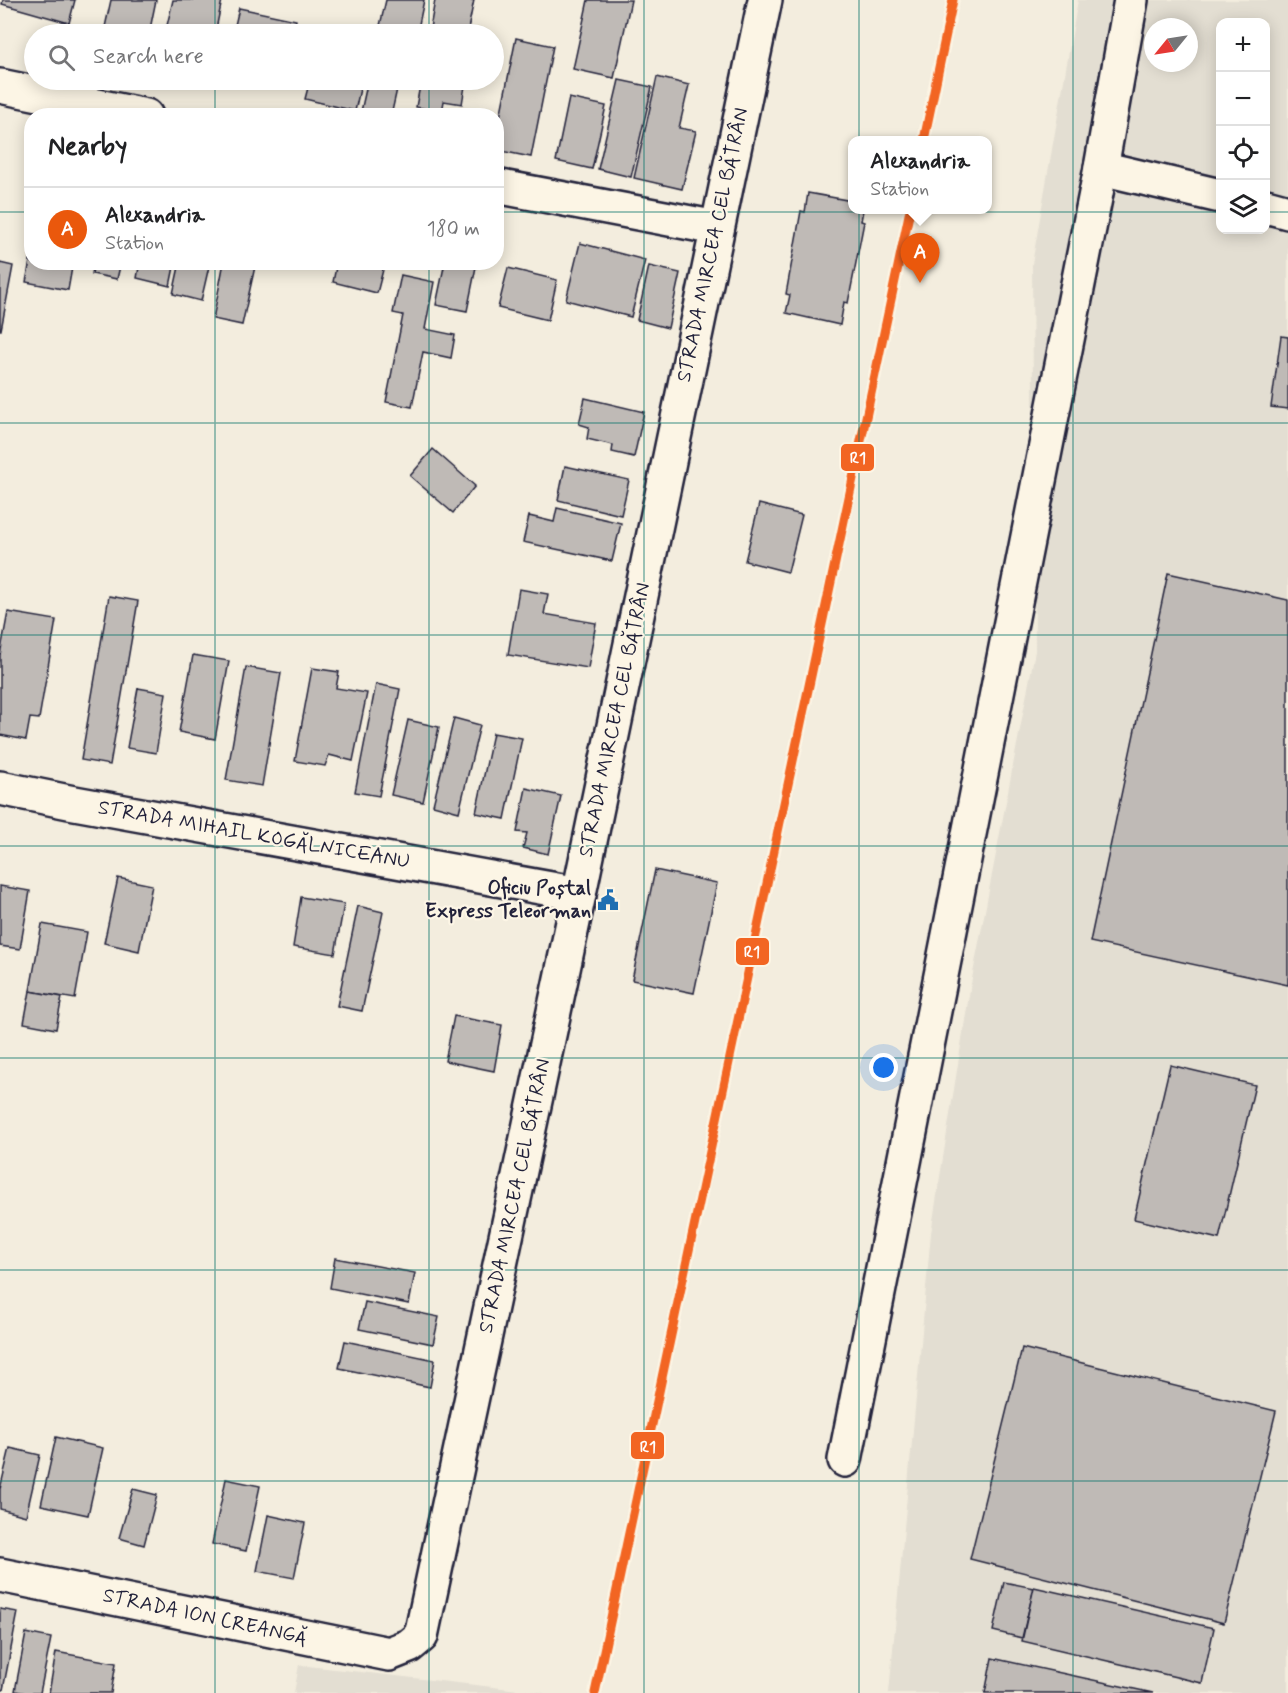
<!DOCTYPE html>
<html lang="en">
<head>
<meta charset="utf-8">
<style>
	body { margin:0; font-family:Mynerve,sans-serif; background:#f2f2f2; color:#202124 }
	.controls { position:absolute; right:18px; top:18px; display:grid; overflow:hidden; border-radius:12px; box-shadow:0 3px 15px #0003 }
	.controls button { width:54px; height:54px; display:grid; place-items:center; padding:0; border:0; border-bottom:2px solid #e0e0e0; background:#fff; color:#202124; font:30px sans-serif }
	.compass { position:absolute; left:1144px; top:18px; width:54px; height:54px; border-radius:50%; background:#fff; box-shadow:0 3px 15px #0003; rotate:240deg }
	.you { position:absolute; left:884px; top:1068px; width:21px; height:21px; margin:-15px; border:4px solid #fff; border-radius:50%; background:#1a73e8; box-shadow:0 0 0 9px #1a73e833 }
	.badge { display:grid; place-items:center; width:39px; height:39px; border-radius:50%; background:#ea580c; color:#fff; font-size:20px; font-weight:700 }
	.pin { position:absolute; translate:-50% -50px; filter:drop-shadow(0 2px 3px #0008) }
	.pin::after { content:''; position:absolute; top:32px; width:21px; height:18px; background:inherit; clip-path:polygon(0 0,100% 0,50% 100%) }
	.popup { position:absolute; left:848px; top:136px; width:144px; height:78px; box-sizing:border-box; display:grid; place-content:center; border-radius:12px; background:#fff; filter:drop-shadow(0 2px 4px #0005); font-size:20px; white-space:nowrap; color:#757577 }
	.popup b { font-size:22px; color:#202124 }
	.popup::after { content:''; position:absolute; left:50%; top:100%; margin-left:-12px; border:12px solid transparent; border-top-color:#fff }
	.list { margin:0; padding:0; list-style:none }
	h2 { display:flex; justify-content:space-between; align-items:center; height:78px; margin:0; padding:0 24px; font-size:26px }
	h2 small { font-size:20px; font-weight:400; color:#757577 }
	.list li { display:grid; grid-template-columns:39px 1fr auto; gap:18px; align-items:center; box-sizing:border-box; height:84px; padding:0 24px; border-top:2px solid #e0e0e0 }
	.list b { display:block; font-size:22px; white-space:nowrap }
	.list p { margin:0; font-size:20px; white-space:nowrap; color:#757577 }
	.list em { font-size:20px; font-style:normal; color:#757577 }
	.icon { flex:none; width:33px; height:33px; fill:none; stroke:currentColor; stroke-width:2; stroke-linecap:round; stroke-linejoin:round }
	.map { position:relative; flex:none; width:1288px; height:1693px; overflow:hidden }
	.search { position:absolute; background:#fff; box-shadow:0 3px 15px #0003; left:24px; top:24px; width:480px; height:66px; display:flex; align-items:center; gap:15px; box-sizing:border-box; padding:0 21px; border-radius:33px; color:#757577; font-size:22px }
	.panel { position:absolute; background:#fff; box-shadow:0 3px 15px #0003; left:24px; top:108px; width:480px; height:162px; border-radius:24px }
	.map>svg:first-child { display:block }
	.built { fill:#e3ded2; fill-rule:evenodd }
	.building { fill:#bfbab6; stroke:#22223b; stroke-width:1.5 }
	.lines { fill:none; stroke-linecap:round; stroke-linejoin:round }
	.street-casing { stroke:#22223b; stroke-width:38 }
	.street { stroke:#fcf5e5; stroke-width:33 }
	.rail-1-casing { stroke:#fcf5e5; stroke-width:14 }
	.rail-1 { stroke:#f26522; stroke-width:9 }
	.grid { fill:none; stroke:#0f766e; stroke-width:1.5; stroke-opacity:0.55 }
	.labels { text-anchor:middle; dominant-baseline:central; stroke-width:4.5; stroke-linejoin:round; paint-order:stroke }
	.street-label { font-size:20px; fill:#22223b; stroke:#fcf5e5 }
	.poi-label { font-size:20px; font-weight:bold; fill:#22223b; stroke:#fcf5e5; text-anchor:end }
	.line-badge { stroke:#fcf5e5; stroke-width:2 }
	.badge-label { font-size:16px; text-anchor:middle; font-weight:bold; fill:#fff }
</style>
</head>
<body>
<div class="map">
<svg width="1288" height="1693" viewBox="0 0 1288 1693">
	<rect width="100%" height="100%" fill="#f3edde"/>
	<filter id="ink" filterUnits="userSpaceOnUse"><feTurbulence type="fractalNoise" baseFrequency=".0167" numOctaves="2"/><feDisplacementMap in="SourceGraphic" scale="12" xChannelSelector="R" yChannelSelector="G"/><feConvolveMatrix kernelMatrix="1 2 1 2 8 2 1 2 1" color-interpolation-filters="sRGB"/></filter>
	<g filter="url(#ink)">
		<g class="built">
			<path d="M1078 0H1288V1693H889L931 1233 970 989 1035 651 1032 264ZM1220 22H1266V230H1220ZM1153 27H1189V63H1153Z"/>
			<polygon points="299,1665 545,1693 294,1693"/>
		</g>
		<g class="building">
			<polygon points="3,0 75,0 69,23 2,4"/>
			<polygon points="111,0 156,0 149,34 140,34 105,27"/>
			<polygon points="173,0 222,0 215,34 165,34"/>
			<polygon points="386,0 424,0 417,34 378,34"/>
			<polygon points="435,0 474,0 467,34 429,34"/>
			<polygon points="588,0 631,0 614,78 573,69"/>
			<polygon points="239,8 296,20 293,34 233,34"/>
			<polygon points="322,25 360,34 320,34"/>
			<polygon points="516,38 553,46 531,157 496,150 496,137"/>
			<polygon points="657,77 689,85 679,128 696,131 682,189 634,178"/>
			<polygon points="310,80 362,80 355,111 305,99"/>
			<polygon points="368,80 399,80 391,116 360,116"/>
			<polygon points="421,80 466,80 462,104 444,101 442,112 416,107"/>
			<polygon points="619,80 652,87 631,177 598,169"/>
			<polygon points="569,98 606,106 592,169 556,161"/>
			<polygon points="808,193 852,201 852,210 863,210 861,221 864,222 848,303 844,302 840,325 786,313 790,295 786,294 801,211 805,212"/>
			<polygon points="580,243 645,260 631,317 566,300"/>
			<polygon points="32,250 32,262 73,262 68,290 26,282"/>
			<polygon points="94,262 121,262 117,279 92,274"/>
			<polygon points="140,262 175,262 170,286 137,278"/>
			<polygon points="180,262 210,262 201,301 173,294"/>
			<polygon points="224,262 256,262 242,325 213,319"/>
			<polygon points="337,262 385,262 377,293 333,282"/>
			<polygon points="445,262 477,262 467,311 436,305"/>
			<polygon points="0,263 13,266 1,330 0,330"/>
			<polygon points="649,266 680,273 668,328 637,320"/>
			<polygon points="508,268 557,280 548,320 498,308"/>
			<polygon points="401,275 434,282 425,329 455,335 451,358 423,352 412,407 386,402 403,315 393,313"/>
			<polygon points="1281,336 1288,337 1288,409 1271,407"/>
			<polygon points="585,398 644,412 634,457 612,452 613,445 587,439 589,427 579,424"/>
			<polygon points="433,449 475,486 453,513 410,476"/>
			<polygon points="565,466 629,480 621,515 558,500"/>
			<polygon points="759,504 802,515 788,572 745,561"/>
			<polygon points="557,508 621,523 612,561 523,542 529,516 554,522"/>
			<polygon points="1168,573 1288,600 1288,985 1090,942"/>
			<polygon points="519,589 548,594 544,614 596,623 588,668 508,655"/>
			<polygon points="109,596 138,601 110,765 81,760"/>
			<polygon points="8,612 56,620 39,719 30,718 26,740 0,735 0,655"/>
			<polygon points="193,655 229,661 215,739 179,732"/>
			<polygon points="246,667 281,673 262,786 226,780"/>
			<polygon points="312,668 339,672 336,688 367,693 353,761 329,755 325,766 295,761"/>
			<polygon points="376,684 400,689 379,796 355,792"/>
			<polygon points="138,688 166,693 156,753 127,748"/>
			<polygon points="454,718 480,725 459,812 433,805"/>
			<polygon points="408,720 439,727 423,802 391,795"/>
			<polygon points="493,733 522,738 505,819 476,813"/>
			<polygon points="526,788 561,796 548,854 523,848 527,833 517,832"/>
			<polygon points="655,870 717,883 694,993 632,980"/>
			<polygon points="118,878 152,885 139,951 104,943"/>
			<polygon points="0,886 30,891 20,949 0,946"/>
			<polygon points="301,897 344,904 335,954 293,947"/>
			<polygon points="358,906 383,912 362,1011 337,1006"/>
			<polygon points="42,924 87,932 75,999 30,991"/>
			<polygon points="30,991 62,997 56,1029 24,1023"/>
			<polygon points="454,1016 502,1025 494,1071 445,1061"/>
			<polygon points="1170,1065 1255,1085 1219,1239 1134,1219"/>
			<polygon points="335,1258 415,1273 409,1304 330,1288"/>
			<polygon points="365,1302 439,1317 433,1344 359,1329"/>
			<polygon points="345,1341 435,1360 430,1387 339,1368"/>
			<polygon points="1022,1348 1276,1411 1224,1623 970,1559"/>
			<polygon points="56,1437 103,1448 88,1515 41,1505"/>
			<polygon points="10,1448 40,1455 26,1516 0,1509 0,1489"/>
			<polygon points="226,1479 260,1486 246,1551 212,1544"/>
			<polygon points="133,1489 157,1495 144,1545 119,1538"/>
			<polygon points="268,1515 305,1523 294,1578 257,1571"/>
			<polygon points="1004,1582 1034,1588 1022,1638 993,1631"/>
			<polygon points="1034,1587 1214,1628 1202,1683 1022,1641"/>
			<polygon points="0,1609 18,1612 3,1690 0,1689"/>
			<polygon points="26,1633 51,1638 40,1693 26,1693 15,1691"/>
			<polygon points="56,1652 116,1663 111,1693 49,1693"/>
			<polygon points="992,1658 1153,1693 985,1693"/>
		</g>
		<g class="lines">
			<defs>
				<g id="street">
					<polyline points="0,86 146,116"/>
					<polyline points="1101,168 1220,196"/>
					<polyline points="496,186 717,228"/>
					<polyline points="1266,206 1288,212"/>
					<polyline points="0,788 69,802 579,894"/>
					<polyline points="845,1460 1101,168 1131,0"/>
					<polyline points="0,1575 389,1654 409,1646 421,1636 579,894 765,0"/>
				</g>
			</defs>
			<use href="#street" class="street-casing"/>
			<use href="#street" class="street"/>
			<defs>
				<g id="rail-1">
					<polyline points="924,140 953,0"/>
					<polyline points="595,1693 910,210"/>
				</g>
			</defs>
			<use href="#rail-1" class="rail-1-casing"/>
			<use href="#rail-1" class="rail-1"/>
		</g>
	</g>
	<path class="grid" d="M215 0V34M429 0V34M644 0V1693M859 0V1693M1073 0V1693M215 80V116M429 80V116M0 212H32M496 212H1220M1266 212H1288M215 262V1693M429 262V1693M0 423H1288M0 635H1288M0 846H1288M0 1058H1288M0 1270H1288M0 1481H1288"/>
	<defs>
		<symbol id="civic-bare" viewBox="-9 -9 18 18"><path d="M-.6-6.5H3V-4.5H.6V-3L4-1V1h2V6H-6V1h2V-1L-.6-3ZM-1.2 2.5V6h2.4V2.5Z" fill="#1f6fb2" stroke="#fcf5e5" stroke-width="2.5" paint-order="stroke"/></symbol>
	</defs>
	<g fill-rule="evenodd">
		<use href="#civic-bare" x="593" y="885" width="30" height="30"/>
	</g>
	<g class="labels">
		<g class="street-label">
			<text transform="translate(713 245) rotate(-78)">STRADA MIRCEA CEL BĂTRÂN</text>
			<text transform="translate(615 720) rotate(-78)">STRADA MIRCEA CEL BĂTRÂN</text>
			<text transform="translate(254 835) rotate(10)">STRADA MIHAIL KOGĂLNICEANU</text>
			<text transform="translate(515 1196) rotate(-78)">STRADA MIRCEA CEL BĂTRÂN</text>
			<text transform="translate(205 1617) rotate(12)">STRADA ION CREANGĂ</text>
		</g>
		<g class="poi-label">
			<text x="591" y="888">Oficiu Poștal<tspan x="591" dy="23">Express Teleorman</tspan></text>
		</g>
	</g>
	<g class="line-badge">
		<rect x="840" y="443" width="35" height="29" rx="6" fill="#f26522"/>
		<rect x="735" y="937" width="35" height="29" rx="6" fill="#f26522"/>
		<rect x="630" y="1431" width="35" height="29" rx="6" fill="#f26522"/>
	</g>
	<g class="badge-label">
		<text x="858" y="463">R1</text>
		<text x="752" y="957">R1</text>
		<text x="648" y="1452">R1</text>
	</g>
</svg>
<div class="controls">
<button>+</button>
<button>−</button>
<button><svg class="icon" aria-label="locate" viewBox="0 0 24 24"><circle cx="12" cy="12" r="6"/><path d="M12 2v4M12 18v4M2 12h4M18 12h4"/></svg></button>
<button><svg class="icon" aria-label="layers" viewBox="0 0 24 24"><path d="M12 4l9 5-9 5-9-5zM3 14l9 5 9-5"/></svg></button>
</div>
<svg class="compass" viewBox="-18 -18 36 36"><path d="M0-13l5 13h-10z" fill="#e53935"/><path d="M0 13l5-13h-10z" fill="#757577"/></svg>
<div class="you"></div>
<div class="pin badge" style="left:920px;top:283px">A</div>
<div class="popup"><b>Alexandria</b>Station</div>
<div class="search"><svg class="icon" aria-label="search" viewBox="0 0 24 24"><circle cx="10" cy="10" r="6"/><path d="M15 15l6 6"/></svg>Search here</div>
<section class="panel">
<h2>Nearby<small></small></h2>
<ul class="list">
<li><span class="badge">A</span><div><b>Alexandria</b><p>Station</p></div><em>180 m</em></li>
</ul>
</section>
</div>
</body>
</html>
